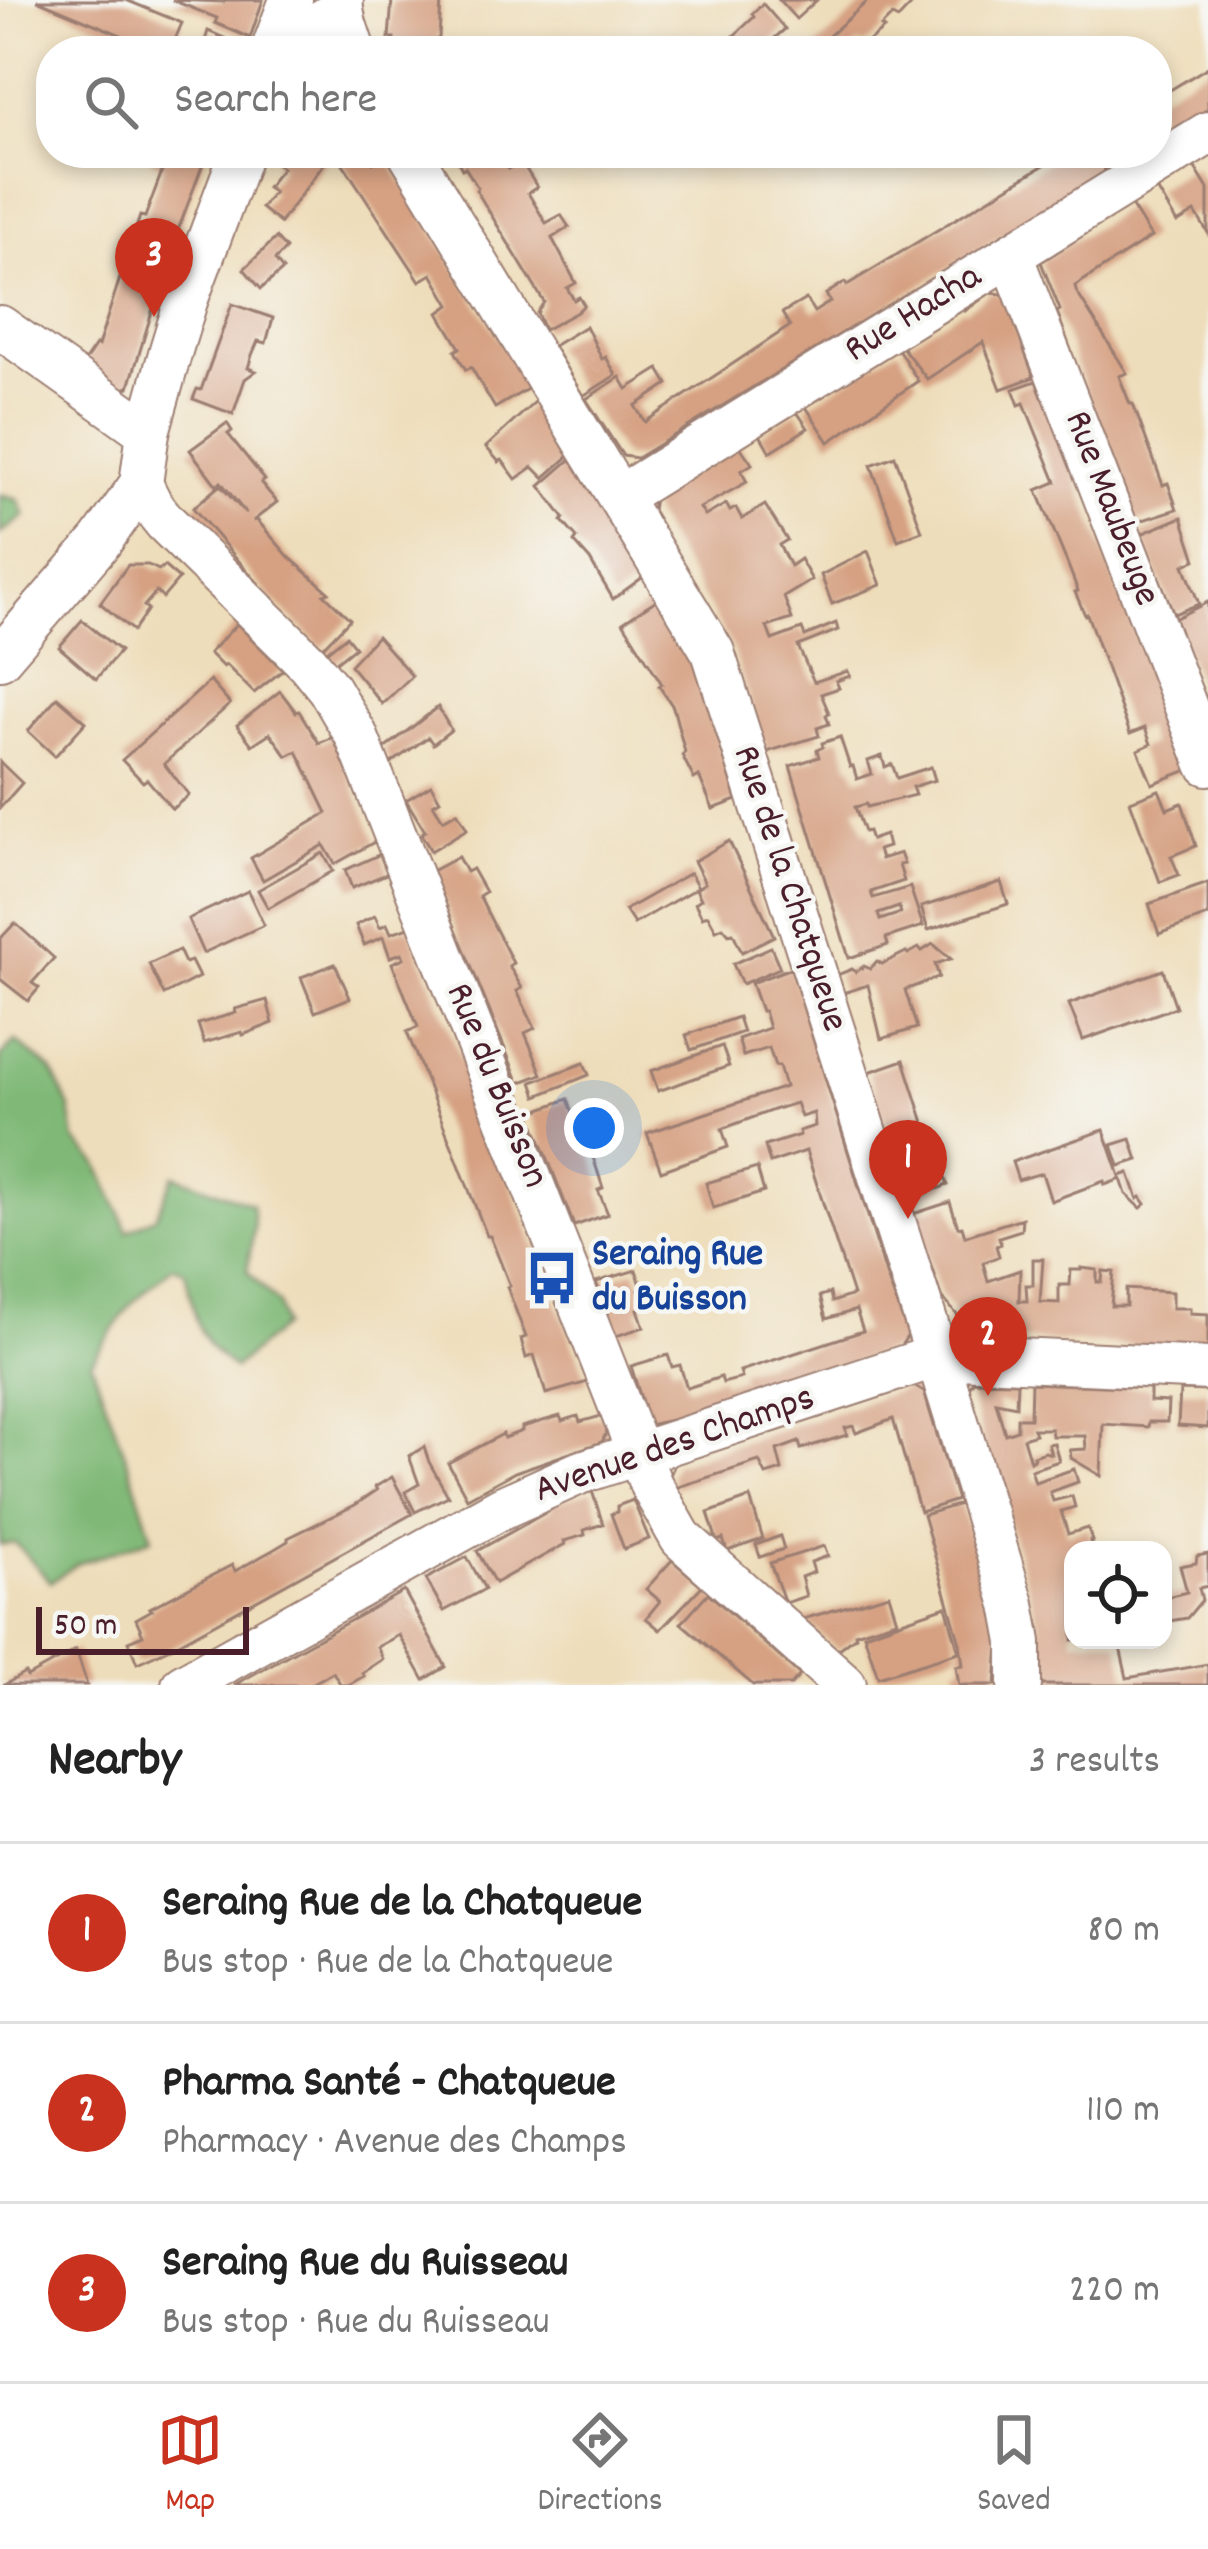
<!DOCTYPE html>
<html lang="en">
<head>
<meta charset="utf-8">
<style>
	body { margin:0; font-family:Dekko,sans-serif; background:#f2f2f2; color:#222 }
	.controls { position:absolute; right:36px; bottom:36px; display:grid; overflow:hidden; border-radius:24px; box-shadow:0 6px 18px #0003 }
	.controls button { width:108px; height:108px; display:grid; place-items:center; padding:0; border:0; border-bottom:3px solid #e0e0e0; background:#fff; color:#222; font:60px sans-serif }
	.scale { position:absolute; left:36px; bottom:30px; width:213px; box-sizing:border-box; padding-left:12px; border:6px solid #4a1f2b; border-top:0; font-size:33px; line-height:42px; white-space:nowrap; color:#4a1f2b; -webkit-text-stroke:9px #f6f6f2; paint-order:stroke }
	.you { position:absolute; left:594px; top:1128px; width:42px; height:42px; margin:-30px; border:9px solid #fff; border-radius:50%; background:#1a73e8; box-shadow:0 0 0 18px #1a73e833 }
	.badge { display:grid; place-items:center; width:78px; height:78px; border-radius:50%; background:#c8321e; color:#fff; font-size:39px; font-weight:700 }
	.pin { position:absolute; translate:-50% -99px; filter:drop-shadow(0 3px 6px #0008) }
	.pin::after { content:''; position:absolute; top:63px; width:42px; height:36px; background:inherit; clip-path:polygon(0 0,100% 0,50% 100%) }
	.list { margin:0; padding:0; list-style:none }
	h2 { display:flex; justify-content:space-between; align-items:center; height:156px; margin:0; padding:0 48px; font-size:51px }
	h2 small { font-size:39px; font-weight:400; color:#767676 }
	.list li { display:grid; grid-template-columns:78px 1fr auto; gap:36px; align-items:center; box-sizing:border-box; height:180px; padding:0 48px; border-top:3px solid #e0e0e0 }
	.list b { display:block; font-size:45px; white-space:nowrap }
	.list p { margin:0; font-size:39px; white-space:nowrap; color:#767676 }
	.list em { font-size:39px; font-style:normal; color:#767676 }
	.icon { flex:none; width:66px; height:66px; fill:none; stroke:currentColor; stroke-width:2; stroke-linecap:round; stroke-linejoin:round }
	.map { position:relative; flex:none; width:1208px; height:1685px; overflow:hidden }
	.search { position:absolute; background:#fff; box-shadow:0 6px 18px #0003; left:36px; right:36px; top:36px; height:132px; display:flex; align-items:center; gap:30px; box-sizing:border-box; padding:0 42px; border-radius:48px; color:#767676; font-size:45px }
	.sheet { height:696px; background:#fff }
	nav { display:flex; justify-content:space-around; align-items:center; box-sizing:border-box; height:168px; border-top:3px solid #e0e0e0; background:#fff; font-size:33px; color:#767676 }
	nav a { display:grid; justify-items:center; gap:6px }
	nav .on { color:#c8321e }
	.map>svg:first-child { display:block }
	.forest { fill:#80b977; stroke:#656c51; stroke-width:3 }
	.building { fill:#d6a082; fill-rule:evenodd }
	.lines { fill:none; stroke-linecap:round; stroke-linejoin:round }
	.minor-casing { stroke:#9c7e72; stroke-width:46 }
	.minor { stroke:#fff; stroke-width:42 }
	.labels { text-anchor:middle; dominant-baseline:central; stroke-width:9; stroke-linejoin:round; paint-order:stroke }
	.street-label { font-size:39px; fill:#4a1f2b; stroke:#f6f6f2 }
	.transit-label { font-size:39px; font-weight:bold; fill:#164399; stroke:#f6f6f2; text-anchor:start }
</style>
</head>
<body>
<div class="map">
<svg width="1208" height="1685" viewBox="0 0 1208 1685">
	<rect width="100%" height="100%" fill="#f6f6f2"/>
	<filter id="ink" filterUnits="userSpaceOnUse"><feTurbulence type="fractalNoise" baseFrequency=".00833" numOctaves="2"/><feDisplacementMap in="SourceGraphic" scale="24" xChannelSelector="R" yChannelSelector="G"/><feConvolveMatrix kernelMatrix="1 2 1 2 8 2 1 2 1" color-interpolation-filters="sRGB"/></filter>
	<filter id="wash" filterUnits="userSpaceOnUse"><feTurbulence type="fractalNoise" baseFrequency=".004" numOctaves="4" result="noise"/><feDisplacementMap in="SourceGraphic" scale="48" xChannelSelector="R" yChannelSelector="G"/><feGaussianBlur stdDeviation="2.7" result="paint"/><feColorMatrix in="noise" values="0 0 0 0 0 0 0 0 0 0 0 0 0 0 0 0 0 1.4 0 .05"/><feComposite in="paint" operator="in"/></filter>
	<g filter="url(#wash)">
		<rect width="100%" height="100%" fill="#eeddba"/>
		<g class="forest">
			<polygon points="0,495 18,500 25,516 0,534"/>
			<path d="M15 1041 52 1070 70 1108 75 1140 98 1164 128 1231 156 1216 174 1175 252 1204 254 1227 247 1271 278 1304 283 1326 234 1368C196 1343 194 1312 185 1271L173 1266 131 1304 91 1362 129 1465 152 1538 77 1564 51 1582 15 1543 0 1545V1058Z"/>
		</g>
		<g id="blocks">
			<g class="building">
				<polygon points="37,0 126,0 182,23 170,51 159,51"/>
				<polygon points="172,0 224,2 225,0 263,0 250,38 215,23 217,18"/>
				<polygon points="392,0 441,0 439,38 431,43 436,51 393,51 394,38 389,38"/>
				<polygon points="779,0 817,0 796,19"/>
				<polygon points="869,0 916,0 898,19 892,16 881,27 884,29 863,46 859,43 851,51 812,51"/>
				<polygon points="763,4 785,29 760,51 728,51 723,46 754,17 752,14"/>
				<polygon points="208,31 254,51 202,51"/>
				<polygon points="1208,67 1208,109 1157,141 1157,98"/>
				<polygon points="152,153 207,153 171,249 129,387 114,392 80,368 96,345 98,346 140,216 145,217 164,166 150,160"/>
				<polygon points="281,153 323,153 329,157 280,223 261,208 274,192 267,187 282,168 274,162"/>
				<polygon points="336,153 367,153 373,163 386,155 529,388 495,408 471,367 466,370 455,351 460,348 439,313 450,305 432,274 420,281"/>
				<polygon points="453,153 498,153 508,169 521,161 537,187 528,193 546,223 561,215 569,227 552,238 576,283 567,288 574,300 579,297 584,305 577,312 544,330 537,313 544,302 476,190 478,188 465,167 462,169"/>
				<polygon points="1064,153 1075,153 1080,160 1095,153 1106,172 637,458 623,456 586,399 620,377 627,389 659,369 668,384 635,406 645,422 790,326 782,313 806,299 814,312 830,302 826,294 845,282 847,285"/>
				<polygon points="1103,153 1137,153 1113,168"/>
				<polygon points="1194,166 1208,189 1208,233 1195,212 1177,223 1157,189"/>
				<polygon points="1131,205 1151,237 1075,286 1076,291 1127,373 1119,376 1130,404 1133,404 1163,485 1168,483 1177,509 1137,522 1075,362 1057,312 1060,310 1041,262"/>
				<polygon points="276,238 286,249 275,260 283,270 261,289 244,269"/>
				<polygon points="991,292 1004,295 1034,377 1001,389 983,342 927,379 902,347 964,309 965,311"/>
				<polygon points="232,304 273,318 266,343 258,341 252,355 248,368 256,371 245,379 233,414 193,399 197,389 201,390"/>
				<polygon points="586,326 602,359 606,357 616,375 583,396 553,346"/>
				<polygon points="898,349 918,381 829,442 806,407"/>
				<polygon points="1036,381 1042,397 1044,396 1188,770 1152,784 1138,750 1151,744 1145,728 1130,734 1087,614 1085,615 1075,592 1078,591 1068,565 1037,490 1056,482 1024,403 1019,405 1013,389"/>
				<polygon points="536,401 569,456 544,478 533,467 516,479 502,460 499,462 486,447"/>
				<polygon points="797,412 808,428 770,452 760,435"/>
				<polygon points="227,423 232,431 228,434 265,480 261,483 277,502 253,521 257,520 289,557 329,592 324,594 350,619 322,648 271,598 193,508 220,485 246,514 221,482 217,486 190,450"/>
				<polygon points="739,445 752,464 741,471 747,482 700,508 705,516 726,504 730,511 736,508 742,519 765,505 787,540 779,545 790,566 800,559 812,580 784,597 792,619 767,627 772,640 802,629 805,636 836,623 838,630 798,646 814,682 848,671 850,676 836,681 839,688 821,694 829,713 826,715 829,724 817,728 819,736 767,752 731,645 652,511 654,497"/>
				<polygon points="895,456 922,531 898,540 871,465"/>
				<polygon points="571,459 643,577 613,599 590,560 574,542 577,538 562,521 564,518 540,486"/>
				<polygon points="1182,517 1196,560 1184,565 1199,604 1174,614 1141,534"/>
				<polygon points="868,551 881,585 832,604 821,575"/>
				<polygon points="128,565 148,565 159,570 164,566 179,579 163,598 156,592 144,606 148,609 133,631 100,603"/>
				<polygon points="658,599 695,664 737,800 713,809 699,776 694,779 682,755 685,752 673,707 659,686 662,684 623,622"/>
				<polygon points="1208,602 1208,706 1174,619"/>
				<polygon points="82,620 120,651 96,679 59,647"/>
				<polygon points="237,624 283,670 254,693 226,665 223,667 209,653"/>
				<polygon points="346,636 355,647 335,663 326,652"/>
				<polygon points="377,636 412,676 382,704 350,665"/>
				<polygon points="210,681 230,704 164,764 189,795 172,809 147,779 143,782 122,760"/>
				<polygon points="280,691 296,712 299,711 319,743 333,737 376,841 335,864 324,845 263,880 251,858 327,813 297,751 287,756 270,733 252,745 237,725"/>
				<polygon points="57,697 86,722 55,756 28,731"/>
				<polygon points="438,707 451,730 433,744 428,737 390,764 384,749"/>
				<path d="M840 737 850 767 853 766 857 779 872 774 868 761 882 756 885 767 892 764 897 778 931 767 935 780 912 787 915 795 867 807 866 804 855 807 864 832 868 831 871 840 885 835 888 847 878 850 881 859 900 853 904 864 899 865 904 881 871 892 873 898 910 887 923 926 886 938 888 945 849 958 790 766 819 757 817 750 823 747 822 743ZM899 907 901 913 880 920 878 914Z"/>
				<polygon points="0,762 22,783 0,808"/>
				<polygon points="431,785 440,800 433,804 443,820 457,812 467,829 431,851 421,834 425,831 406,800"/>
				<polygon points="1159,790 1167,809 1182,803 1196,846 1171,856 1179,875 1160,882 1130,801"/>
				<polygon points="729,841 774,936 742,952 733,933 729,934 723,927 716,930 708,915 702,917 695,903 701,899 696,889 705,883 694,861"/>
				<polygon points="323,853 333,871 268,908 258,890"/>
				<polygon points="381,854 389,873 352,888 345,870"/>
				<polygon points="458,857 466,872 472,869 485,892 479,896 513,963 509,966 522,988 517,991 535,1028 525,1033 542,1074 519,1083 432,871"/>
				<polygon points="690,873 698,887 634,924 625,910"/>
				<polygon points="1001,882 1008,904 928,930 921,907"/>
				<polygon points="1208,883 1208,916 1159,934 1149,904"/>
				<polygon points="248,891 264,925 203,953 188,919"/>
				<polygon points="375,916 380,927 387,924 391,933 409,927 588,1382 546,1394 534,1355 526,1358 521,1339 526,1337 507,1287 510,1286 490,1236 487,1236 407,1032 418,1027 392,963 404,958 402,953 390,957 383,937 364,945 356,925"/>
				<polygon points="15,923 54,958 32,983 39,988 28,1001 0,979 0,939"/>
				<polygon points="933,944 951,959 935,964 939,977 905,990 917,1028 881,1039 868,985 843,993 837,975 852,969 856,972 864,966 870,969 877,961 882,964 906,952 908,954 919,948 922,951"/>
				<polygon points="771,947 780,968 742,984 733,964"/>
				<polygon points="179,950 185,963 191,961 199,977 164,995 149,964"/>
				<polygon points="335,964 350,998 315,1012 301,977"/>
				<polygon points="791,968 886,1274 908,1335 900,1347 676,1419 649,1425 631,1366 668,1355 672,1367 680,1365 687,1388 721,1377 723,1383 742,1378 740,1371 863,1331 856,1310 826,1319 820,1296 830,1293 832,1302 853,1295 806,1151 770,1163 765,1146 800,1135 799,1131 815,1126 814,1113 801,1117 796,1103 773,1110 722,1129 728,1147 661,1171 647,1133 785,1087 779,1066 775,1066 769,1048 743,1056 738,1039 769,1028 764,1011 761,1011 751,983"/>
				<polygon points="1163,970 1176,1007 1083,1040 1069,1004"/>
				<polygon points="267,1000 273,1023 243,1035 242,1032 204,1043 198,1024 236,1013 235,1009"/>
				<polygon points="738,1017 743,1032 691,1050 686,1035"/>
				<polygon points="722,1046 729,1066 658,1091 651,1071"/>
				<polygon points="904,1060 928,1135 948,1185 908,1199 869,1072"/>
				<polygon points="584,1063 589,1075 537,1096 532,1082"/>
				<polygon points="568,1099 589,1155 592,1154 603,1188 598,1190 608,1214 574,1226 530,1113"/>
				<polygon points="1104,1130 1121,1179 1105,1185 1104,1181 1051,1201 1042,1173 1018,1180 1012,1162"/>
				<polygon points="1131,1139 1138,1160 1119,1166 1112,1145"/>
				<polygon points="757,1168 764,1192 713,1208 706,1183"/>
				<polygon points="1129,1173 1138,1199 1141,1197 1146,1204 1141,1208 1126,1194 1120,1176"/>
				<polygon points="950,1202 958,1227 962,1226 965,1236 1022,1218 1021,1230 999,1237 1001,1244 996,1246 999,1256 983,1263 988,1281 1020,1270 1019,1301 1027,1301 1026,1285 1033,1285 1033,1259 1043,1259 1040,1302 1059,1303 1059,1285 1070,1285 1071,1270 1081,1270 1081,1268 1097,1270 1097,1282 1102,1282 1103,1271 1114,1272 1111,1306 1126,1306 1126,1289 1172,1292 1172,1308 1190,1308 1190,1313 1208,1314 1208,1349 1003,1339 973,1329 963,1322 941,1296 913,1214"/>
				<polygon points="636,1270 642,1288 639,1290 645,1307 638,1309 644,1327 616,1336 596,1282"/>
				<polygon points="973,1381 1017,1382 1016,1406 996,1402 1005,1434 1017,1430 1017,1418 1030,1418 1031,1383 1150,1388 1150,1401 1168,1402 1167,1422 1149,1422 1148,1427 1103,1424 1101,1476 1071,1458 1070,1450 1086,1449 1085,1436 1052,1436 1051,1429 1033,1429 1035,1434 1023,1438 1030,1461 1034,1459 1033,1456 1045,1452 1051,1454 1048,1444 1054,1443 1059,1461 1031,1470 1035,1482 1074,1469 1078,1482 1050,1492 1053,1501 1072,1496 1075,1507 1061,1511 1068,1534 1088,1528 1092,1541 1090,1541 1093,1550 1073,1550 1073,1640 1109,1640 1119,1643 1127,1678 1208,1664 1208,1685 1041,1685 1040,1628 968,1390"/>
				<polygon points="914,1386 924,1392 957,1500 920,1512 893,1419 856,1433 853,1426 845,1428 847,1435 801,1449 799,1442 777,1450 782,1470 766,1475 759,1461 675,1488 670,1475 675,1464"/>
				<polygon points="1180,1390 1208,1391 1208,1428 1178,1426"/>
				<polygon points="560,1416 562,1421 578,1416 580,1422 601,1416 607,1431 602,1442 515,1472 467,1498 448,1463 503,1434 504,1438 522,1431 522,1427"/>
				<polygon points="424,1447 429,1462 448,1496 415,1512 405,1492 419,1484 409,1456"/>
				<polygon points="392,1477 412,1514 172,1647 137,1663 128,1641 143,1635 136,1619 152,1610 150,1608 232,1565 235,1571 273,1550 288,1541 288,1538 355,1505 377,1490 375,1487"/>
				<polygon points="592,1491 603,1524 584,1530 585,1535 564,1541 565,1544 495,1583 477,1551 552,1509 551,1504"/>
				<polygon points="750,1498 763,1539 727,1551 723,1539 717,1541 708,1513"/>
				<polygon points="633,1500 649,1539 624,1549 611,1514 617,1512 617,1506"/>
				<polygon points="960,1504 1000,1630 996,1685 959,1685 956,1666 963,1665 960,1643 923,1515"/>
				<polygon points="780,1536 784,1549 760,1557 756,1545"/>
				<polygon points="824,1546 828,1556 811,1562 814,1572 801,1577 806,1596 785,1603 770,1563"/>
				<polygon points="1208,1554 1208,1586 1199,1588 1202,1600 1187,1618 1163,1622 1163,1598 1187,1592 1180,1566 1196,1563 1197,1556"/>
				<polygon points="467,1557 485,1589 444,1611 426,1579"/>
				<polygon points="672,1560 702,1586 660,1630 646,1618 660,1601 646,1589"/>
				<polygon points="404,1591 446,1667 424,1680 399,1635 377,1647 383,1659 362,1673 364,1676 348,1685 341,1685 333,1672 310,1685 234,1685"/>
				<polygon points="708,1593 800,1675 791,1685 753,1685 681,1623"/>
				<polygon points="889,1594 897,1620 855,1633 856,1636 838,1650 803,1619"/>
				<polygon points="946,1606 959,1652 878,1677 864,1634"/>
				<polygon points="76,1650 87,1685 4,1685 25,1673 27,1677"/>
			</g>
		</g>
	</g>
	<g filter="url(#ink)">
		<use href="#blocks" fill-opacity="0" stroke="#9c7e72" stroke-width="3"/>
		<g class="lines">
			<defs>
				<g id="minor">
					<polyline points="341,4 345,24 354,51"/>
					<polyline points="272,51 291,0"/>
					<polyline points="297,51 324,20 338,11 342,0"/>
					<polyline points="410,153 713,652 937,1356 1013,1604 1020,1642 1020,1685"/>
					<polyline points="1011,255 1208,764"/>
					<polyline points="0,327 148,432"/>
					<polyline points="141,484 152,506 165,522 308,663 329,689 356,735 651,1485 681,1538 845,1685"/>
					<polyline points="619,497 1208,133"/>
					<polyline points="0,658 101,541 141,484 148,432 171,350 186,301 241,153"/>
					<polyline points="183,1685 501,1508 579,1473 937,1356 1208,1369"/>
				</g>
			</defs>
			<use href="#minor" class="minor-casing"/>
			<use href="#minor" class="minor"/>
		</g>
	</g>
	<defs>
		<symbol id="bus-bare" viewBox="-9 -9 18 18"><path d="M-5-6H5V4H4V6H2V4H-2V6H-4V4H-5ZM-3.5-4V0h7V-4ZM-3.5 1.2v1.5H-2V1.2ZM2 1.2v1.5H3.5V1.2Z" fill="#1a4fb4" stroke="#f6f6f2" stroke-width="2.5" paint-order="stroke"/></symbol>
	</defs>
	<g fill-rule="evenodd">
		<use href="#bus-bare" x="514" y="1240" width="76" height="76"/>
	</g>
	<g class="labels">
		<g class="street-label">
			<text transform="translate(914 315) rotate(-32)">Rue Hacha</text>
			<text transform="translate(1110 509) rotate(69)">Rue Maubeuge</text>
			<text transform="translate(788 889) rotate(72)">Rue de la Chatqueue</text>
			<text transform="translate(495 1086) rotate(68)">Rue du Buisson</text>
			<text transform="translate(675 1446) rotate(-19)">Avenue des Champs</text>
		</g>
		<g class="transit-label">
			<text x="592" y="1256">Seraing Rue<tspan x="592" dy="45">du Buisson</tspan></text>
		</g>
	</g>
</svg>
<div class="controls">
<button><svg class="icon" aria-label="locate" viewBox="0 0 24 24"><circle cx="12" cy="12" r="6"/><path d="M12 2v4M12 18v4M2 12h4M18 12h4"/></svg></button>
</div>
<div class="scale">50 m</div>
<div class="you"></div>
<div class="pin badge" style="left:908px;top:1219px">1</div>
<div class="pin badge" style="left:988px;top:1396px">2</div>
<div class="pin badge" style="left:154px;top:317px">3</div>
<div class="search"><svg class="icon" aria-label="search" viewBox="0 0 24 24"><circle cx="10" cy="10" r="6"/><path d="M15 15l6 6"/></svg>Search here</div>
</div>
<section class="sheet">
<h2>Nearby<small>3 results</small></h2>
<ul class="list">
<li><span class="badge">1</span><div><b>Seraing Rue de la Chatqueue</b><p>Bus stop · Rue de la Chatqueue</p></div><em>80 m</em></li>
<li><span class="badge">2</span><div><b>Pharma Santé - Chatqueue</b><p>Pharmacy · Avenue des Champs</p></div><em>110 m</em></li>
<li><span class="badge">3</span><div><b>Seraing Rue du Ruisseau</b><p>Bus stop · Rue du Ruisseau</p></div><em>220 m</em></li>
</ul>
</section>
<nav>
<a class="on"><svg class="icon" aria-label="map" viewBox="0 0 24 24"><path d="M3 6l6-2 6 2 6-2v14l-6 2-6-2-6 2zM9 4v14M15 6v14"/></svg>Map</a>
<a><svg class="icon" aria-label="directions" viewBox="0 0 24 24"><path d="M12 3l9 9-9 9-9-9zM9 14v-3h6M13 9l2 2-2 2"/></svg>Directions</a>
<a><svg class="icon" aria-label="saved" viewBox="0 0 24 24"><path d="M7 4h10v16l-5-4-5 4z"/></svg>Saved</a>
</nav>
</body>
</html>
